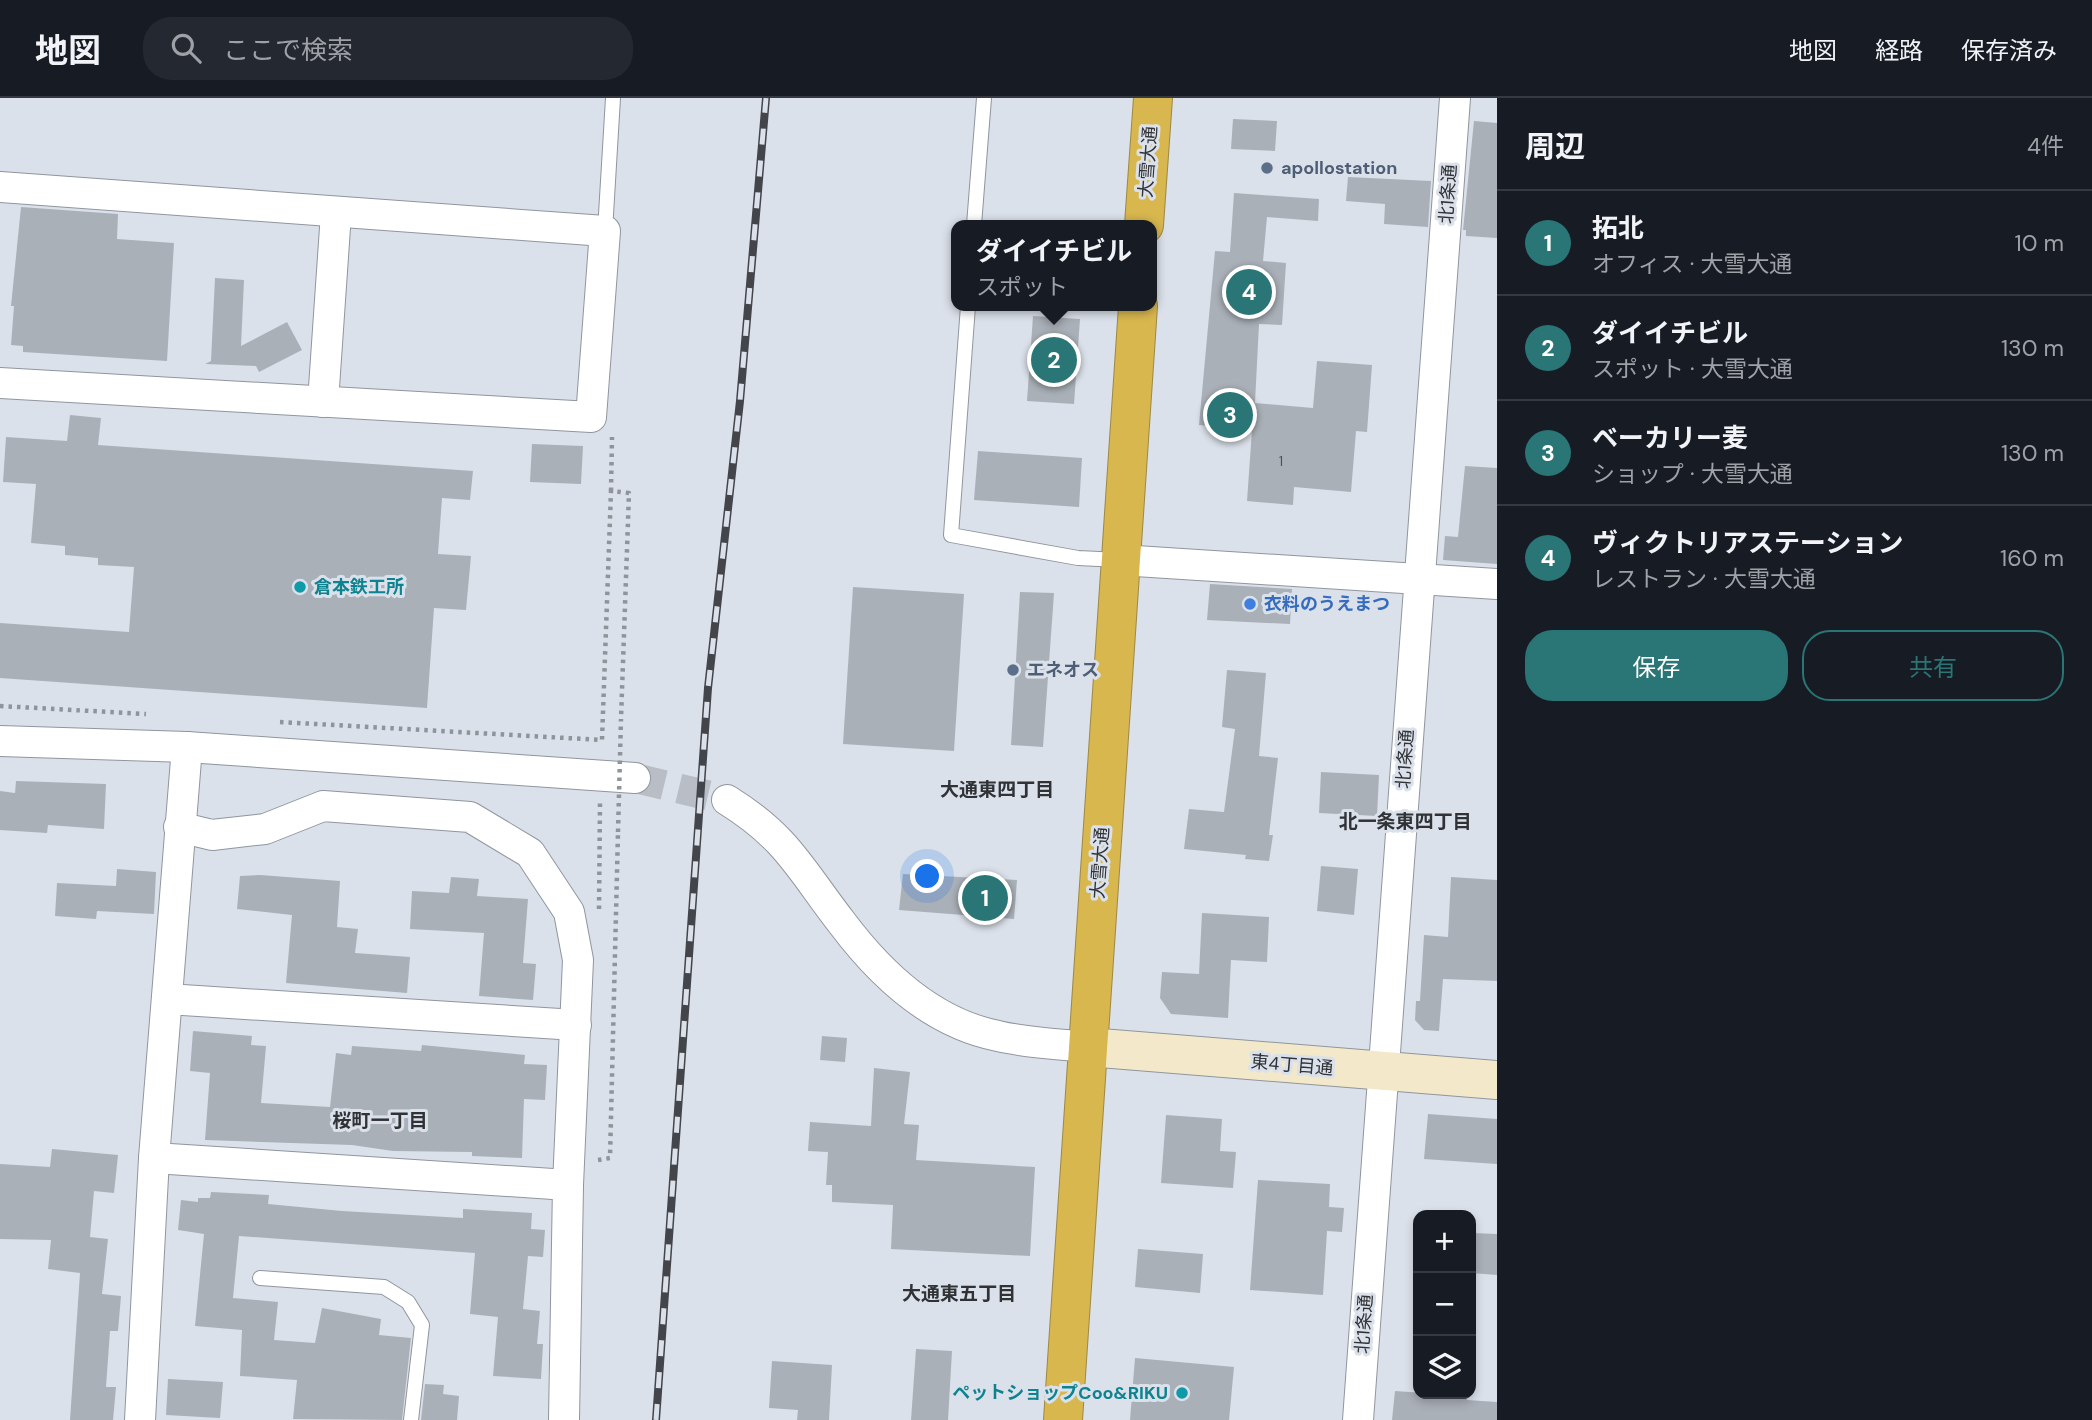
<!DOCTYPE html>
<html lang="ja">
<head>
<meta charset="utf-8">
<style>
	body { margin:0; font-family:"DM Sans","Noto Sans JP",sans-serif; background:#242831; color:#f1f3f6 }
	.controls { position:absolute; right:21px; bottom:21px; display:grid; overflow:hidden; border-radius:14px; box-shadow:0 4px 10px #0003 }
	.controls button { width:63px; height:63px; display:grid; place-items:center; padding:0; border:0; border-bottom:2px solid #363941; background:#171b24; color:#f1f3f6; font:35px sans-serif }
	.you { position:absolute; left:928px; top:779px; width:24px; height:24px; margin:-18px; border:5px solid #fff; border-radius:50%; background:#1a73e8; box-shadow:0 0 0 10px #1a73e833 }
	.badge { display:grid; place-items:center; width:46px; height:46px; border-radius:50%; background:#2a7575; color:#fff; font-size:23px; font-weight:700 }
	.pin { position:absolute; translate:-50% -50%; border:4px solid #fff; box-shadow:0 2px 7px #0006 }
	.popup { position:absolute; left:951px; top:122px; width:206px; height:91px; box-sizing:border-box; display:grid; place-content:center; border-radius:14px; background:#171b24; filter:drop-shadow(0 2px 5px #0005); font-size:23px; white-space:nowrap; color:#9ea1a6 }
	.popup b { font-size:26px; color:#f1f3f6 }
	.popup::after { content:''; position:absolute; left:50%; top:100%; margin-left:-14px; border:14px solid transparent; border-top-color:#171b24 }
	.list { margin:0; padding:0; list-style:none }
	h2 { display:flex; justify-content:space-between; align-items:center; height:91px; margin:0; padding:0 28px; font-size:30px }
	h2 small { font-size:23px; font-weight:400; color:#9ea1a6 }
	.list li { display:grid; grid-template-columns:46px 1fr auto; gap:21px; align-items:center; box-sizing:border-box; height:105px; padding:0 28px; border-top:2px solid #363941 }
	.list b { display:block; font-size:26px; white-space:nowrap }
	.list p { margin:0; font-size:23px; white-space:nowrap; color:#9ea1a6 }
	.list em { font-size:23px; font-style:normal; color:#9ea1a6 }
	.actions { display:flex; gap:14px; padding:21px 28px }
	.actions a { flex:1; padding:16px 0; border:2px solid #2a7575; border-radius:28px; text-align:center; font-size:24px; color:#2a7575 }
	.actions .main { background:#2a7575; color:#fff }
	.icon { flex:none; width:38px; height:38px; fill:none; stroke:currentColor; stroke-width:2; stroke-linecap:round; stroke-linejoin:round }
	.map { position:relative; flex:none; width:1497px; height:1322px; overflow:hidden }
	header { display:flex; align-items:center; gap:42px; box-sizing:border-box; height:98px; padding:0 35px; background:#171b24; border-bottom:2px solid #363941 }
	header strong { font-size:33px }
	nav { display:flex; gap:38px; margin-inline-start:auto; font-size:24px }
	.search { width:490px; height:63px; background:#242831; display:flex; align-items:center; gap:18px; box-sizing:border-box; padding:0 24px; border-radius:28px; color:#9ea1a6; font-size:26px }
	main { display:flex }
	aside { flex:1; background:#171b24 }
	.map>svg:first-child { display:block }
	.building { fill:#aab0b8 }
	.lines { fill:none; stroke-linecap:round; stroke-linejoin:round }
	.street-tunnel { stroke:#b9bec6; stroke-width:30; stroke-dasharray:30 15; stroke-linecap:butt }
	.lane-casing { stroke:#90959e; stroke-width:16 }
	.street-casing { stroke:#90959e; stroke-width:32 }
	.secondary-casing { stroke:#90959e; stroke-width:40 }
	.highway-casing { stroke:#9d8846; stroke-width:40 }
	.path { stroke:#8f939a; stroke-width:4.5; stroke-dasharray:3.5 5; stroke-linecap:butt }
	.lane { stroke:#fff; stroke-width:14 }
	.street { stroke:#fff; stroke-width:30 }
	.secondary { stroke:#f3e9ca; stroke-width:38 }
	.highway { stroke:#d8b74f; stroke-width:38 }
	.rail-casing { stroke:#43454a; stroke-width:8 }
	.rail { stroke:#dbe1ea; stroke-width:5; stroke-dasharray:16; stroke-linecap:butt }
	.path-bridge { stroke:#8f939a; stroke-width:4.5; stroke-dasharray:3.5 5; stroke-linecap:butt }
	.service-dot { fill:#5c6f8a; stroke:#dbe1ea; stroke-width:2.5 }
	.culture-dot { fill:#0f9aa8; stroke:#dbe1ea; stroke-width:2.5 }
	.shop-dot { fill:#3f7fe0; stroke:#dbe1ea; stroke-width:2.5 }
	.labels { text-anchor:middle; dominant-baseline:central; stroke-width:6; stroke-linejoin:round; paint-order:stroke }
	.number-label { font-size:14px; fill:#4e5256 }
	.street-label { font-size:18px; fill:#303236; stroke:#dbe1ea }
	.service-label { font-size:18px; font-weight:bold; fill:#4e5e75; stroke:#dbe1ea; text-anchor:start }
	.culture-label { font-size:18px; font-weight:bold; fill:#0d838f; stroke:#dbe1ea; text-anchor:start }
	.shop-label { font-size:18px; font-weight:bold; fill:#366cbe; stroke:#dbe1ea; text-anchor:start }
	.neighbourhood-label { font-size:19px; font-weight:bold; fill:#303236; stroke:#dbe1ea }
</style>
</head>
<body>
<header>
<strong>地図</strong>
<div class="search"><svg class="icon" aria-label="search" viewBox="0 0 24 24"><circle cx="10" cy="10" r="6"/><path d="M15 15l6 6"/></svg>ここで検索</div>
<nav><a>地図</a><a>経路</a><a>保存済み</a></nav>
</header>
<main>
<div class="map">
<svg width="1497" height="1322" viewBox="0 0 1497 1322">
	<rect width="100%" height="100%" fill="#dbe1ea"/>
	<g class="building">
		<polygon points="1233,21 1277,23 1275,53 1231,51"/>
		<polygon points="1474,23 1497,25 1497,140 1466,138 1466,132 1463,132"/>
		<polygon points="1348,79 1431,83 1428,129 1384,126 1385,106 1346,103"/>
		<polygon points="1234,95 1319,101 1318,123 1267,119 1263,163 1286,165 1282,227 1259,226 1255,305 1313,310 1317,263 1372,267 1367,334 1356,333 1351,394 1294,389 1293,407 1247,403 1252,332 1199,327 1215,153 1230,154"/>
		<polygon points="21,109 118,116 117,141 174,145 167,263 23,254 23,248 11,247 14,208 11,208"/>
		<polygon points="215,180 244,182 241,248 287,224 302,252 259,274 256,268 205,266 211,263"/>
		<polygon points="1033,218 1080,221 1074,306 1027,303"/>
		<polygon points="70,317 101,320 98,347 473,373 470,402 442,400 438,456 471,458 466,512 434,510 427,610 0,580 0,525 129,534 134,469 98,467 98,460 65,457 65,448 31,445 36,386 3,384 6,339 67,343"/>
		<polygon points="532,346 583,348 581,386 530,384"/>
		<polygon points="978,353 1082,360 1079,409 974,402"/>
		<polygon points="1465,368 1497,370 1497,466 1443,462 1445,438 1458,439"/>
		<polygon points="1210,486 1292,491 1290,526 1207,522"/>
		<polygon points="853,489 964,496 954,653 843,646"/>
		<polygon points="1020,494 1054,495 1043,649 1011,647"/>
		<polygon points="1227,572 1266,575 1259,658 1278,660 1269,737 1273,737 1269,763 1245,761 1246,757 1184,751 1189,711 1224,714 1235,631 1222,629"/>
		<polygon points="1321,674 1379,677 1377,718 1319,715"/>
		<polygon points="16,683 106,686 104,731 48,727 47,735 0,732 0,693 15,695"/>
		<polygon points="1321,768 1358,771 1354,817 1317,813"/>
		<polygon points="117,771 156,774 154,816 97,813 96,821 55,818 57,785 116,788"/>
		<polygon points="903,776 1017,782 1014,821 899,812"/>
		<polygon points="260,777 340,783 337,829 358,831 355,855 410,859 407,895 286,885 292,817 237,811 240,778"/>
		<polygon points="451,779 479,781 477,798 528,801 523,865 536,866 533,902 479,898 484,835 410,831 412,793 449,795"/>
		<polygon points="1451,779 1497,782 1497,883 1443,881 1439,933 1424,932 1415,922 1416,903 1420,903 1424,837 1448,839"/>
		<polygon points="1202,815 1269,819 1267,864 1231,862 1228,920 1171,916 1160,900 1162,874 1199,876"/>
		<polygon points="193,933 252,938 251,947 266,948 261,1005 330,1009 336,955 351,957 352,948 421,953 422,947 525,957 524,966 547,967 545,1002 524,1001 522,1060 472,1058 472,1054 393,1053 352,1047 205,1042 210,975 190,973"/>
		<polygon points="822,938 847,940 845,964 820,962"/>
		<polygon points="874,970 910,974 904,1026 919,1027 916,1062 1035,1069 1030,1158 891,1151 893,1107 832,1104 832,1087 826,1087 828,1054 808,1053 810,1024 871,1028"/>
		<polygon points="1428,1016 1497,1021 1497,1066 1424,1061"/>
		<polygon points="1166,1017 1222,1021 1220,1053 1236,1054 1233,1090 1161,1085"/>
		<polygon points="52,1051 118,1057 114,1095 94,1093 90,1139 108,1141 102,1196 121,1198 118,1233 110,1233 106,1289 116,1289 113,1322 70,1322 80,1175 48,1171 51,1142 0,1141 0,1066 50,1069"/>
		<polygon points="1258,1082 1330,1086 1329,1109 1344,1110 1342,1134 1327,1133 1323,1197 1250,1192"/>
		<polygon points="211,1094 269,1097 268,1106 342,1113 463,1120 463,1111 532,1115 531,1131 545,1132 543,1159 528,1158 523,1211 540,1213 537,1246 543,1246 541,1281 493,1278 498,1219 470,1216 475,1155 239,1138 233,1200 278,1204 274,1242 315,1245 322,1210 381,1221 379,1237 411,1240 402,1322 293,1321 297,1282 240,1278 242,1232 195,1228 204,1136 178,1132 181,1102 198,1104 198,1100 210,1100"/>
		<polygon points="1471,1135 1497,1136 1497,1177 1471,1175"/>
		<polygon points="1138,1151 1203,1156 1200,1195 1135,1189"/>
		<polygon points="916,1251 952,1253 948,1322 911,1322"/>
		<polygon points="1135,1260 1234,1269 1229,1322 1130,1322"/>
		<polygon points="772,1263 832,1267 829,1322 797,1322 798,1312 769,1310"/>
		<polygon points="168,1281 223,1284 220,1320 166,1317"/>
		<polygon points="425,1286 444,1287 443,1296 459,1298 457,1322 421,1322"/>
		<polygon points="1395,1293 1468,1298 1467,1302 1497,1304 1497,1322 1392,1322"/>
	</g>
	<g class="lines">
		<polyline class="street-tunnel" points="635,680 727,702"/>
		<defs>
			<g id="lane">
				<polyline points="974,127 984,0"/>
				<polyline points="605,133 613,0"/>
				<polyline points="968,208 951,437 1078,460 1120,462"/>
				<polyline points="260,1180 384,1189 408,1204 422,1227 411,1322"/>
			</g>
			<g id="street">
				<polyline points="0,89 605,133 591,319 0,285"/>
				<polyline points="323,304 336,115"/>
				<polyline points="1120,462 1497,486"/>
				<polyline points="0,643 187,649 635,680"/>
				<path d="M727 702C788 740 800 771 842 825 881 877 932 925 998 938 1027 945 1058 946 1088 949"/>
				<polyline points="179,729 212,737 265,731 323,708 470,719 530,755 569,814 578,862 568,1087 564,1322"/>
				<polyline points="167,901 576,927"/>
				<polyline points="154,1060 568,1087"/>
				<polyline points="140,1322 154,1060 187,649"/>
				<polyline points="1358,1322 1455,0"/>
			</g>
			<polyline id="secondary" points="1088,949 1497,982"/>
			<g id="highway">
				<polyline points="1144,127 1153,0"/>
				<polyline points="1063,1322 1138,208"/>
			</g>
		</defs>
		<use href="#lane" class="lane-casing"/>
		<use href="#street" class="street-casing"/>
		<use href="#secondary" class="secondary-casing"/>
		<use href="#highway" class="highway-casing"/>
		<g class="path">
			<polyline points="611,393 612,339"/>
			<polyline points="0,608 146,616"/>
			<polyline points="280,624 602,642 611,393 629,395 621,621"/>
			<polyline points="599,811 600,705"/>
			<polyline points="598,1062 610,1060 618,734"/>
		</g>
		<use href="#lane" class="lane"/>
		<use href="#street" class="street"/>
		<use href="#secondary" class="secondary"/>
		<use href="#highway" class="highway"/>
		<defs>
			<polyline id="rail" points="656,1322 708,590 740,303 766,0"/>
		</defs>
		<use href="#rail" class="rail-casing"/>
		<use href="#rail" class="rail"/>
		<polyline class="path-bridge" points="618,734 621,621"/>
	</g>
	<g class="service-dot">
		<circle cx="1267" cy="70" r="7"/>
		<circle cx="1013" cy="572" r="7"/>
	</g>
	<g class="culture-dot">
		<circle cx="300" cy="489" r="7"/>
		<circle cx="1182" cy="1295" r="7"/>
	</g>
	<circle class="shop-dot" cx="1250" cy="506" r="7"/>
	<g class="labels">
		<g class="number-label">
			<text x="1281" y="363">1</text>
		</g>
		<g class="street-label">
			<text transform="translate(1148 64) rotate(-86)">大雪大通</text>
			<text transform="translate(1448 96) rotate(-86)">北1条通</text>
			<text transform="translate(1405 661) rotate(-86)">北1条通</text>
			<text transform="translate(1100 765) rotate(-86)">大雪大通</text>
			<text transform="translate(1292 967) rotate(5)">東4丁目通</text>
			<text transform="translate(1364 1226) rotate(-86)">北1条通</text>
		</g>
		<g class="service-label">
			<text x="1281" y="70">apollostation</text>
			<text x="1027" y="572">エネオス</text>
		</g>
		<g class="culture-label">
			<text x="314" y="489">倉本鉄工所</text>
			<text x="1168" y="1295" text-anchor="end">ペットショップCoo&amp;RIKU</text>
		</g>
		<g class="shop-label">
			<text x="1264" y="506">衣料のうえまつ</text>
		</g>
		<g class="neighbourhood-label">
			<text x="997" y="691">大通東四丁目</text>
			<text x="1405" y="723">北一条東四丁目</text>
			<text x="380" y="1022">桜町一丁目</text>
			<text x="959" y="1195">大通東五丁目</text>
		</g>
	</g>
</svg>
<div class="controls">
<button>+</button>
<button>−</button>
<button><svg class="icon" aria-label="layers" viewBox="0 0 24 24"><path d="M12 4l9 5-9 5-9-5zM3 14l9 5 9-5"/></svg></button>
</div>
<div class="you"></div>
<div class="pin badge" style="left:985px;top:800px">1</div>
<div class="pin badge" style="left:1054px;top:262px">2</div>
<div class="popup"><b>ダイイチビル</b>スポット</div>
<div class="pin badge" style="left:1230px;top:317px">3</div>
<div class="pin badge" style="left:1249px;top:194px">4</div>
</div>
<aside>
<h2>周辺<small>4件</small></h2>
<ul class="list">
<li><span class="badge">1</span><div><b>拓北</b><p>オフィス · 大雪大通</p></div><em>10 m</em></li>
<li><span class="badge">2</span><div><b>ダイイチビル</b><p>スポット · 大雪大通</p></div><em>130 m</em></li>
<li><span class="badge">3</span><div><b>ベーカリー麦</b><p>ショップ · 大雪大通</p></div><em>130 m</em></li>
<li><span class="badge">4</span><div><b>ヴィクトリアステーション</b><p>レストラン · 大雪大通</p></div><em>160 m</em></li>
</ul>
<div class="actions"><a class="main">保存</a><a>共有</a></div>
</aside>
</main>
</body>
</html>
